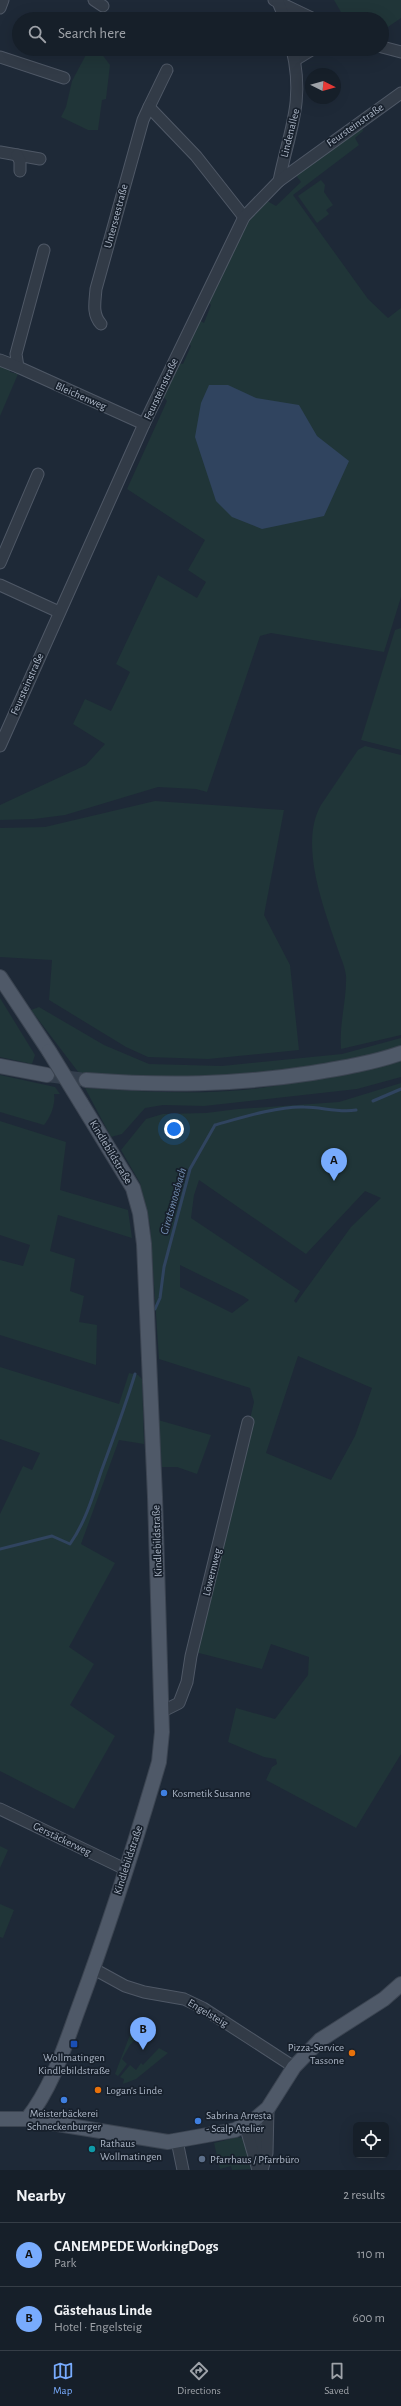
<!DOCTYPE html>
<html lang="en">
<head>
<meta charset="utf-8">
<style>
	body { margin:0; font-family:"Alegreya Sans",sans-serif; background:#232c35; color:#f1f3f6 }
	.controls { position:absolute; right:12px; bottom:12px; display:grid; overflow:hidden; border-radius:6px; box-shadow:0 4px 16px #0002 }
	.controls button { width:36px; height:36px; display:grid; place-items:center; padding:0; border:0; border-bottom:1px solid #353d46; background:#161f29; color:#f1f3f6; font:20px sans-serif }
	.compass { position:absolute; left:305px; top:68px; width:36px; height:36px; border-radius:50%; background:#161f29; box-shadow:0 4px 16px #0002; rotate:95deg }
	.you { position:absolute; left:174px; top:1129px; width:14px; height:14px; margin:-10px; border:3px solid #fff; border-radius:50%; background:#1a73e8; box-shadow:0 0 0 6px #1a73e833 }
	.badge { display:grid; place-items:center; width:26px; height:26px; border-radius:50%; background:#78abfd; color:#111; font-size:13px; font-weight:700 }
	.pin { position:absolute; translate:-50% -33px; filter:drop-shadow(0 1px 2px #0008) }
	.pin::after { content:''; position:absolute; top:21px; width:14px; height:12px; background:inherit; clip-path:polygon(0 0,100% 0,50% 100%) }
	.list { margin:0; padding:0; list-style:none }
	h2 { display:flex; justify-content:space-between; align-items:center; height:52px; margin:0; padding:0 16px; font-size:17px }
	h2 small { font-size:13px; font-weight:400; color:#9ea2a8 }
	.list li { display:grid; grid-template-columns:26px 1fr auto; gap:12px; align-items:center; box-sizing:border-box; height:64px; padding:0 16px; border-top:1px solid #353d46 }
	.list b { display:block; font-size:15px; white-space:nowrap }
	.list p { margin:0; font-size:13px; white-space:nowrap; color:#9ea2a8 }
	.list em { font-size:13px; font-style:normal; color:#9ea2a8 }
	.icon { flex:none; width:22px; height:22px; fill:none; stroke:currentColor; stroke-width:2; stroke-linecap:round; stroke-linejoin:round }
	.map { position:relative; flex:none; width:401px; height:2170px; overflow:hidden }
	.search { position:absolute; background:#161f29; box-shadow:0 4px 16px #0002; left:12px; right:12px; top:12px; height:44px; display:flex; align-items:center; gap:10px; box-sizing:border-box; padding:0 14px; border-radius:22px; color:#9ea2a8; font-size:15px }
	.sheet { height:180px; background:#161f29 }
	nav { display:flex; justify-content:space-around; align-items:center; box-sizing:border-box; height:56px; border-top:1px solid #353d46; background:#161f29; font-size:11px; color:#9ea2a8 }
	nav a { display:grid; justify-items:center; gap:2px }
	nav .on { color:#78abfd }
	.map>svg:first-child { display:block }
	.green { fill:#203538; fill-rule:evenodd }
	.water { fill:#30445f }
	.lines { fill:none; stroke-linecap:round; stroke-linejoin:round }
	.stream { stroke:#30445f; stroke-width:3 }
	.major-tunnel { stroke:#333e4c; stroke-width:14; stroke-dasharray:14 7; stroke-linecap:butt }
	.minor-casing { stroke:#4f5866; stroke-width:13 }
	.major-casing { stroke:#3b4451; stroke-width:16 }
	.minor { stroke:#323b47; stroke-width:11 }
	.major { stroke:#4f5968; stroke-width:14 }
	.major-bridge-casing { stroke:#3b4451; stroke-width:16; stroke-linecap:butt }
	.major-bridge { stroke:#4f5968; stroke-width:14 }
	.shop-dot { fill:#3f7fe0; stroke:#17202c; stroke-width:1.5 }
	.transit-dot { fill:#1a4fb4; stroke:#17202c; stroke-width:1.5 }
	.food-dot { fill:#e8710a; stroke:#17202c; stroke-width:1.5 }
	.culture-dot { fill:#0f9aa8; stroke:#17202c; stroke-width:1.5 }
	.service-dot { fill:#5c6f8a; stroke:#17202c; stroke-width:1.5 }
	.labels { text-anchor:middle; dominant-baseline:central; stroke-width:3.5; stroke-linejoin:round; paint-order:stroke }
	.street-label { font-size:11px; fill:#abb5c5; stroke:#17202c }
	.poi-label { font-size:11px; fill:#abb5c5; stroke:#17202c; text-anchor:start }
	.water-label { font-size:12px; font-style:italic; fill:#728caf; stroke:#17202c }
</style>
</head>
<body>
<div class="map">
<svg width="401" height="2170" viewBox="0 0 401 2170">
	<rect width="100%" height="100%" fill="#1e2937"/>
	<g class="green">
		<polygon points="334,0 401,0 401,18 382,31 382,19 345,19"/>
		<polygon points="89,49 102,49 101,53 110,65 106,99 102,100 98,130 88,130 61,117 66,107 72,81"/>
		<polygon points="362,127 363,131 355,138 359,145 293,195 368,299 388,318 401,308 401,597 384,652 271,633 260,636 207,792 196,789 158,787 65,815 34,819 0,820 0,805 86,765 105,744 73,724 85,699 111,711 130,672 116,664 158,575 197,598 206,582 188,570 205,540 127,489 167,401 159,391 173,362 183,364 191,346 184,338 194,317 204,323 211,305 204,297 220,266 262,198 276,206 301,182 295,174"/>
		<polygon points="321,180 325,185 324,192 333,205 326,210 329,214 317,223 298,196"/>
		<polygon points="0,364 11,369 10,372 18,374 0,416"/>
		<polygon points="401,628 401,750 361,740 395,630"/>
		<path d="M365 746 401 755V1035L341 1049C339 1023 347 999 346 976 345 966 339 954 336 944 323 906 299 843 321 805L358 750Z"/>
		<polygon points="155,801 284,810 264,915 290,965 299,1050 208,1059 148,1057 126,1047 49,1000 52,960 0,957 0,828 45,827"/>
		<polygon points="0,998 35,1055 32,1064 0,1057"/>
		<path d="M39 1007 104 1045 149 1064 222 1066 342 1054 401 1038V1047C380 1055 358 1058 336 1062 248 1080 168 1084 79 1073L31 1010Z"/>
		<path d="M401 1060V1077L357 1089 204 1106 163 1105 145 1108 122 1134 111 1137 85 1088C137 1091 190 1095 243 1090 296 1084 349 1073 401 1060Z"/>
		<path d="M0 1075 55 1087 60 1094H54C56 1104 50 1118 44 1125L0 1112Z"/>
		<path d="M401 1083V1754L356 1828 266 1780 272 1767 277 1764 276 1759 264 1757 228 1742 236 1708 275 1719 308 1675 309 1657 271 1644 262 1669 195 1652 254 1402 250 1388 159 1359 150 1225 140 1183 121 1150 146 1119 163 1114 206 1113 238 1109 339 1102ZM199 1180 306 1254 365 1191 381 1198 351 1227 296 1303 294 1301 300 1291 191 1218 194 1195ZM180 1265 243 1296 249 1300 232 1313 180 1287ZM298 1356 372 1388 355 1436 331 1480 266 1453Z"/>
		<polygon points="0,1121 66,1142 60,1190 128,1210 132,1238 58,1215 50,1251 75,1259 70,1291 84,1296 79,1322 97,1325 96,1365 0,1335 0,1260 23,1266 30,1245 0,1235"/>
		<polygon points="0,1367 119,1404 129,1373 138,1375 142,1379 144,1444 119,1440 81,1544 115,1563 69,1647 94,1664 70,1705 115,1736 74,1809 0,1771 0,1514 23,1466 32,1470 40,1453 0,1439"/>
		<polygon points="158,1420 211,1435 197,1474 177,1467 162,1467"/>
		<polygon points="0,1846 8,1850 0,1868"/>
		<polygon points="0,1904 14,1910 3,1938 0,1937"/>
		<polygon points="133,2027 141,2033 130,2045 122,2059 127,2064 118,2076 115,2074"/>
		<polygon points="159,2048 168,2053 136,2079 123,2084 124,2079 120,2077 130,2065 136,2070 141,2063 143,2065"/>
		<polygon points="238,2137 245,2139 251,2169 232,2170 231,2166 220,2169 214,2143"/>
	</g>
	<polygon class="water" points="209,385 228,385 256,398 299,405 317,436 349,461 324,516 262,529 232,517 216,501 195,437 201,403"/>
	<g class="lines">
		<g class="stream">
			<polyline points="373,1101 401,1089"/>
			<path d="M155 1309 160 1298 164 1267 190 1169 215 1125C240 1118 278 1106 304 1107 322 1107 338 1113 356 1110"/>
			<path d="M0 1549 52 1536 70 1544C85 1523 93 1496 101 1472 113 1439 125 1407 135 1374"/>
		</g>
		<polyline class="major-tunnel" points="47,1075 86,1080"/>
		<defs>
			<g id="minor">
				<polyline points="94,0 103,6"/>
				<polyline points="274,0 314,19"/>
				<polyline points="278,2 285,19"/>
				<polyline points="0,8 3,0"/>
				<polyline points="382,47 401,52"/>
				<polyline points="0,57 64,78"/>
				<polyline points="295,60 313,49"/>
				<polyline points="149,107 167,70"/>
				<polyline points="0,152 40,159"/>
				<polyline points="17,155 20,161 20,171"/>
				<path d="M279 181C289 131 305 102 292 49"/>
				<polyline points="44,250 16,354 18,367 144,424"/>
				<path d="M101 324C92 314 95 302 96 289L143 120 149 107 196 156 244 217"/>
				<polyline points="0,360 18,367"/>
				<polyline points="0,563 38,474"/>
				<polyline points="0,585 59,612"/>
				<polyline points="0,746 144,424 244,217 279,181 401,93"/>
				<polyline points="163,1711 179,1703 187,1682 191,1656 248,1422"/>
				<polyline points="0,1809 125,1869"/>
				<polyline points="94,1969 125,1986 144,1992 184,1999 203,2008 294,2067"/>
				<polyline points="252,2121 259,2137 262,2153"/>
				<polyline points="245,2125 258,2170"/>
				<polyline points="177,2141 183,2170"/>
				<polyline points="262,2170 267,2153 268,2108"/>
			</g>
			<g id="major">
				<polyline points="0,977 49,1051"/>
				<polyline points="0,1066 47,1075"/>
				<path d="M86 1080C165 1086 234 1085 312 1073 342 1068 372 1063 401 1053"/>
				<polyline points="0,2119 27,2119 168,2142 235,2130 254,2120 268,2108 294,2067 320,2040 384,1999 401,1984"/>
				<path d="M27 2119C53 2086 65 2045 79 2007 109 1926 135 1844 159 1762L162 1732 155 1497 144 1244 140 1213 133 1188 81 1103"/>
			</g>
		</defs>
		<use href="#minor" class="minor-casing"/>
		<use href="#major" class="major-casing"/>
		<use href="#minor" class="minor"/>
		<use href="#major" class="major"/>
		<defs>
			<polyline id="major-bridge" points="49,1051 81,1103"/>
		</defs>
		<use href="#major-bridge" class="major-bridge-casing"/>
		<use href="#major-bridge" class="major-bridge"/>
	</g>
	<g class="shop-dot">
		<circle cx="164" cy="1793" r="4"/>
		<circle cx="64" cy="2100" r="4"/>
		<circle cx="198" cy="2121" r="4"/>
	</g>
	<rect class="transit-dot" x="70" y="2040" width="8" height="8" rx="2"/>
	<g class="food-dot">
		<circle cx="352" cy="2053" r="4"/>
		<circle cx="98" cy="2090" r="4"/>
	</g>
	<circle class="culture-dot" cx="92" cy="2149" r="4"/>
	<circle class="service-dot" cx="202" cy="2159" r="4"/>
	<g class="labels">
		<g class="street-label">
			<text transform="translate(355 125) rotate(-35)">Feursteinstraße</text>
			<text transform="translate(290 133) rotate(-76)">Lindenallee</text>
			<text transform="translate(116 216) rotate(-75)">Unterseestraße</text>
			<text transform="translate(161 389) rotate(-65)">Feursteinstraße</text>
			<text transform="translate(81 396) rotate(24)">Bleichenweg</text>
			<text transform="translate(27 684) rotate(-66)">Feursteinstraße</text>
			<text transform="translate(111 1152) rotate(59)">Kindlebildstraße</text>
			<text transform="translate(157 1541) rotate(-92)">Kindlebildstraße</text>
			<text transform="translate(212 1572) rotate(-76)">Löwernweg</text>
			<text transform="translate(62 1839) rotate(26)">Gerstäckerweg</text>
			<text transform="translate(128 1860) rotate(-72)">Kindlebildstraße</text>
			<text transform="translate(208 2013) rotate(31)">Engelsteig</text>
		</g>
		<g class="poi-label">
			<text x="172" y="1793">Kosmetik Susanne</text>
			<text x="344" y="2047" text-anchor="end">Pizza-Service<tspan x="344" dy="13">Tassone</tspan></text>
			<text x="74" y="2057" text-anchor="middle">Wollmatingen<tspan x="74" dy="13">Kindlebildstraße</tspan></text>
			<text x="106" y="2090">Logan's Linde</text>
			<text x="64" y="2113" text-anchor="middle">Meisterbäckerei<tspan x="64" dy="13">Schneckenburger</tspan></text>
			<text x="206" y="2115">Sabrina Arresta<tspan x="206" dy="13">- Scalp Atelier</tspan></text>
			<text x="100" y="2143">Rathaus<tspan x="100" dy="13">Wollmatingen</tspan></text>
			<text x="210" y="2159">Pfarrhaus / Pfarrbüro</text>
		</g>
		<g class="water-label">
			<text transform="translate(173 1201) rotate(-74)">Giratsmoosbach</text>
		</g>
	</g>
</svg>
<div class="controls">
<button><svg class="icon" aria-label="locate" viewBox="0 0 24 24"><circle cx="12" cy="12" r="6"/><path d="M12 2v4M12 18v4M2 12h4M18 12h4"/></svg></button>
</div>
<svg class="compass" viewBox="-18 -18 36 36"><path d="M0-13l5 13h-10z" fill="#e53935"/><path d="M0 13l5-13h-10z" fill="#9ea2a8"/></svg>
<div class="you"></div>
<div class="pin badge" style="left:334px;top:1181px">A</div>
<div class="pin badge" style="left:143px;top:2050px">B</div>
<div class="search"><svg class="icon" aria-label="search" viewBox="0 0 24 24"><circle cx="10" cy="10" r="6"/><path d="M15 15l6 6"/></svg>Search here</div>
</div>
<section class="sheet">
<h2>Nearby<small>2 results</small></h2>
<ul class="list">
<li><span class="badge">A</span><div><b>CANEMPEDE WorkingDogs</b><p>Park</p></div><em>110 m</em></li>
<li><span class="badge">B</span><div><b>Gästehaus Linde</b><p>Hotel · Engelsteig</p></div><em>600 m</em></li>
</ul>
</section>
<nav>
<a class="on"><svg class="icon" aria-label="map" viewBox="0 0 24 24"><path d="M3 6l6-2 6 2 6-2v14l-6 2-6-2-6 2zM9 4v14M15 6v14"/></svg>Map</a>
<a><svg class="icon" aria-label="directions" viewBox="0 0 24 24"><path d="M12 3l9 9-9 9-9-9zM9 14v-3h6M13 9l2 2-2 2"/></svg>Directions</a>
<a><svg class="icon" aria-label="saved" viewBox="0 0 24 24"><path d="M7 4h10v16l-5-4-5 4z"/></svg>Saved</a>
</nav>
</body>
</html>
